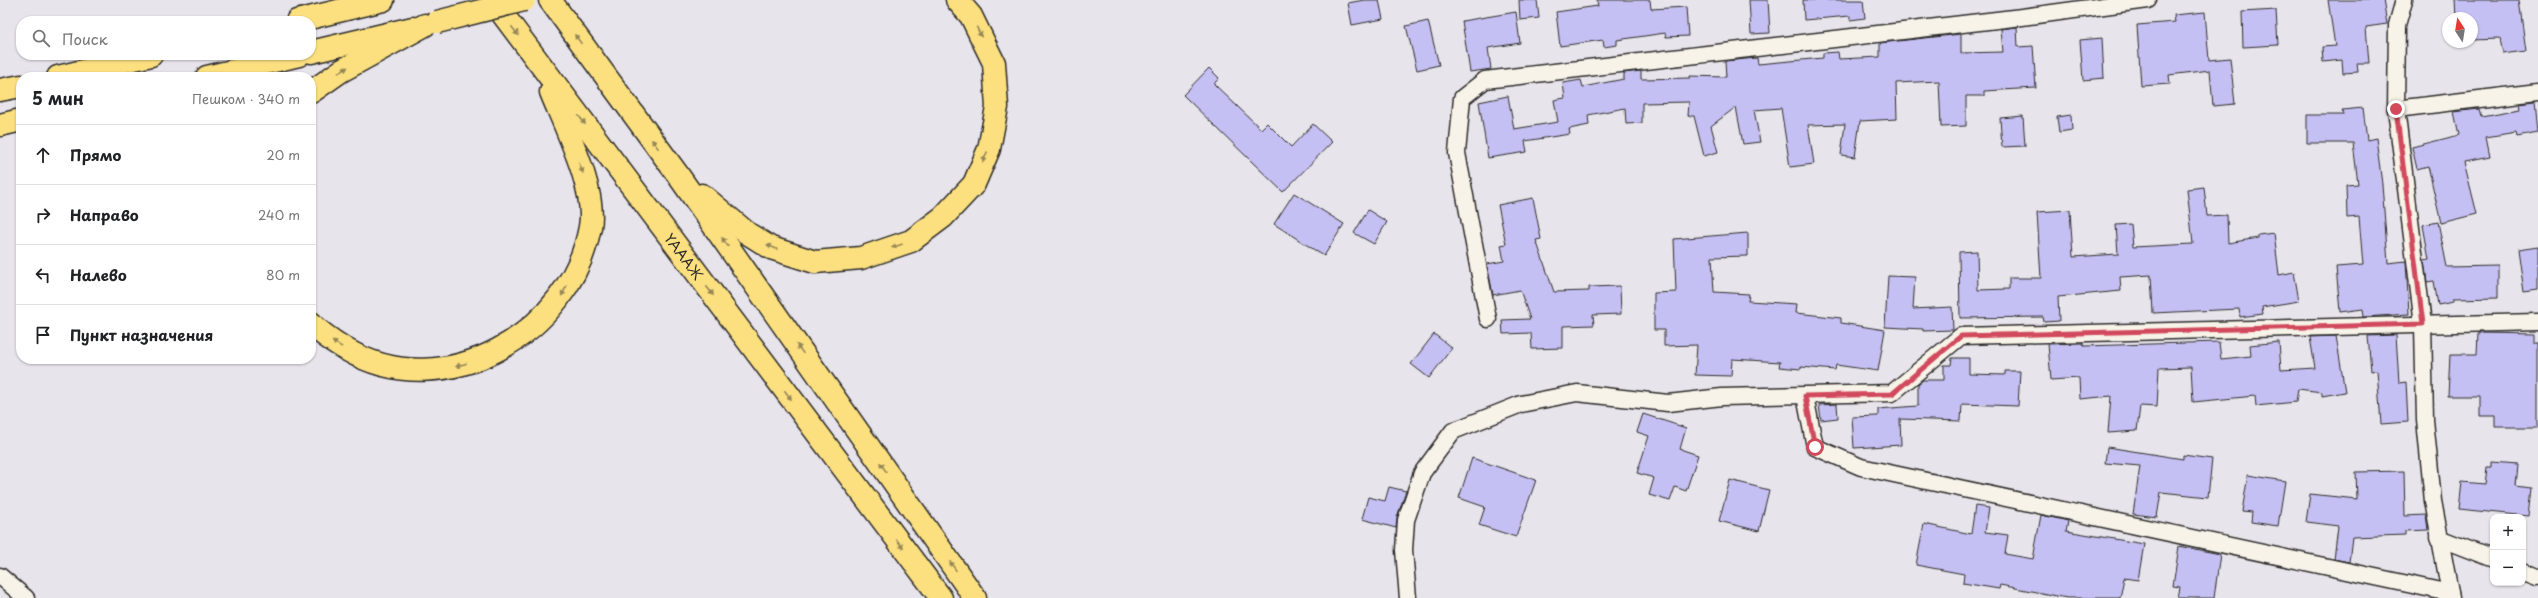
<!DOCTYPE html>
<html lang="ru">
<head>
<meta charset="utf-8">
<style>
	body { margin:0; font-family:"Playpen Sans",sans-serif; background:#f2f2f2; color:#202124 }
	.controls { position:absolute; right:12px; bottom:12px; display:grid; overflow:hidden; border-radius:8px; box-shadow:0 1px 3px #0004 }
	.controls button { width:36px; height:36px; display:grid; place-items:center; padding:0; border:0; border-bottom:1px solid #e0e0e0; background:#fff; color:#202124; font:20px sans-serif }
	.compass { position:absolute; left:2442px; top:12px; width:36px; height:36px; border-radius:50%; background:#fff; box-shadow:0 1px 3px #0004; rotate:348deg }
	.stop { position:absolute; width:12px; height:12px; margin:-9px; border:3px solid #d1495b; border-radius:50%; background:#fff }
	.stop.end { background:#d1495b; border-color:#fff; box-shadow:0 1px 4px #0008 }
	.list { margin:0; padding:0; list-style:none }
	h2 { display:flex; justify-content:space-between; align-items:center; height:52px; margin:0; padding:0 16px; font-size:17px }
	h2 small { font-size:13px; font-weight:400; color:#757577 }
	.list li { display:grid; grid-template-columns:26px 1fr auto; gap:12px; align-items:center; box-sizing:border-box; height:60px; padding:0 16px; border-top:1px solid #e0e0e0 }
	.list b { display:block; font-size:15px; white-space:nowrap }
	.list em { font-size:13px; font-style:normal; color:#757577 }
	.icon { flex:none; width:22px; height:22px; fill:none; stroke:currentColor; stroke-width:2; stroke-linecap:round; stroke-linejoin:round }
	.map { position:relative; flex:none; width:2538px; height:598px; overflow:hidden }
	.search { position:absolute; background:#fff; box-shadow:0 1px 3px #0004; left:16px; top:16px; width:300px; height:44px; display:flex; align-items:center; gap:10px; box-sizing:border-box; padding:0 14px; border-radius:16px; color:#757577; font-size:15px }
	.panel { position:absolute; background:#fff; box-shadow:0 1px 3px #0004; left:16px; top:72px; width:300px; height:292px; border-radius:16px }
	.map>svg:first-child { display:block }
	.building { fill:#c5c0f3; stroke:#2b2b2b }
	.lines { fill:none; stroke-linecap:round; stroke-linejoin:round }
	.street-casing { stroke:#2b2b2b; stroke-width:19 }
	.primary-casing { stroke:#2b2b2b; stroke-width:25 }
	.highway-casing { stroke:#2b2b2b; stroke-width:25 }
	.street { stroke:#f7f3e8; stroke-width:16 }
	.primary { stroke:#fce080; stroke-width:22 }
	.highway { stroke:#fce080; stroke-width:22 }
	.primary-bridge-casing { stroke:#2b2b2b; stroke-width:25; stroke-linecap:butt }
	.primary-bridge { stroke:#fce080; stroke-width:22 }
	.oneway { fill:#948656 }
	.route { stroke:#d1495b; stroke-width:5 }
	.labels { text-anchor:middle; dominant-baseline:central; stroke-width:3; stroke-linejoin:round; paint-order:stroke }
	.street-label { font-size:14px; fill:#2b2b2b; stroke:#f7f3e8 }
</style>
</head>
<body>
<div class="map">
<svg width="2538" height="598" viewBox="0 0 2538 598">
	<rect width="100%" height="100%" fill="#e8e4eb"/>
	<filter id="ink" filterUnits="userSpaceOnUse"><feTurbulence type="fractalNoise" baseFrequency=".025" numOctaves="2"/><feDisplacementMap in="SourceGraphic" scale="8" xChannelSelector="R" yChannelSelector="G"/><feConvolveMatrix kernelMatrix="1 2 1 2 8 2 1 2 1" color-interpolation-filters="sRGB"/></filter>
	<g filter="url(#ink)">
		<g class="building">
			<polygon points="1364,0 1379,0 1383,19 1352,25 1348,3"/>
			<polygon points="1519,0 1537,0 1539,18 1520,20"/>
			<polygon points="1597,0 1650,0 1651,9 1686,7 1688,36 1666,37 1665,33 1617,40 1617,45 1604,47 1603,40 1560,46 1556,12 1598,6"/>
			<polygon points="1749,0 1768,0 1770,33 1751,34"/>
			<polygon points="1803,0 1863,0 1865,18 1850,20 1850,16 1804,20"/>
			<polygon points="2328,0 2383,0 2387,24 2366,27 2369,63 2357,63 2358,72 2343,73 2342,60 2323,62 2322,47 2335,46"/>
			<polygon points="2455,0 2519,0 2526,51 2503,54 2500,39 2472,40 2472,18 2456,18"/>
			<polygon points="2276,10 2278,45 2243,47 2242,12"/>
			<polygon points="1516,12 1520,43 1488,48 1491,69 1470,72 1462,21"/>
			<polygon points="2205,12 2209,60 2230,58 2235,104 2213,106 2210,70 2169,75 2170,84 2141,86 2137,25 2175,22 2174,15"/>
			<polygon points="1428,21 1439,65 1417,70 1406,26"/>
			<polygon points="2017,27 2018,47 2033,46 2036,88 1984,91 1984,96 1966,96 1966,126 1941,127 1939,81 1896,83 1897,119 1860,121 1855,157 1841,155 1845,124 1808,125 1814,164 1790,167 1781,108 1754,110 1760,142 1743,144 1736,107 1711,126 1718,152 1704,156 1694,116 1688,116 1689,102 1642,103 1642,123 1626,124 1625,108 1588,115 1589,125 1569,129 1570,134 1525,141 1527,152 1488,158 1479,102 1508,96 1514,129 1558,122 1554,100 1565,98 1563,83 1581,80 1583,87 1624,79 1624,73 1641,71 1641,79 1690,78 1690,76 1726,77 1725,61 1757,58 1758,64 1823,58 1823,53 1838,52 1839,59 1880,57 1880,43 1961,34 1961,53 2003,52 2001,29"/>
			<polygon points="2102,38 2104,78 2083,80 2080,40"/>
			<polygon points="1209,68 1219,78 1214,84 1261,129 1267,123 1291,147 1313,124 1332,142 1283,192 1183,95"/>
			<polygon points="2535,102 2538,132 2517,136 2516,132 2486,137 2490,157 2464,162 2477,214 2441,223 2428,166 2417,169 2412,147 2459,135 2454,112 2479,109 2481,116 2521,109 2520,104"/>
			<polygon points="2363,108 2367,140 2376,138 2382,184 2388,263 2406,261 2409,314 2364,317 2363,309 2340,312 2336,267 2363,265 2359,217 2347,218 2346,185 2358,184 2353,143 2307,143 2307,115 2343,115 2342,110"/>
			<polygon points="2071,115 2072,130 2059,132 2057,117"/>
			<polygon points="2023,116 2025,146 2002,147 2000,118"/>
			<polygon points="2204,187 2207,216 2227,215 2228,243 2258,238 2258,235 2274,233 2279,275 2294,272 2299,301 2262,307 2263,314 2240,317 2239,309 2153,313 2151,275 2120,277 2121,291 2058,297 2059,321 2044,322 2043,317 1960,318 1959,252 1977,251 1978,290 2009,289 2009,278 2041,278 2037,212 2070,210 2073,257 2118,254 2116,225 2131,224 2133,247 2193,244 2187,189"/>
			<polygon points="1294,193 1344,224 1324,256 1274,224"/>
			<polygon points="1533,198 1541,239 1536,240 1554,292 1589,291 1589,287 1620,286 1621,314 1593,315 1594,325 1563,326 1563,348 1532,349 1531,333 1503,334 1502,320 1530,319 1520,290 1493,295 1487,264 1504,261 1501,245 1506,244 1498,205"/>
			<polygon points="1368,210 1387,222 1374,244 1354,233"/>
			<polygon points="2438,222 2447,267 2498,266 2498,298 2453,299 2453,302 2438,305 2434,281 2427,282 2424,260 2429,259 2423,225"/>
			<polygon points="1748,233 1748,256 1712,257 1714,292 1749,294 1748,301 1797,304 1796,313 1841,318 1841,323 1885,330 1878,371 1836,365 1835,370 1801,367 1801,369 1779,367 1780,362 1732,359 1731,376 1695,375 1697,345 1664,346 1664,330 1654,330 1654,293 1676,292 1674,239"/>
			<polygon points="2538,246 2538,290 2524,292 2518,249"/>
			<polygon points="1888,276 1915,277 1913,309 1952,307 1953,330 1923,331 1923,329 1885,327"/>
			<polygon points="2478,333 2534,334 2534,343 2538,343 2538,427 2496,427 2496,416 2480,416 2480,396 2448,396 2450,354 2477,354"/>
			<polygon points="1434,334 1452,348 1429,378 1411,364"/>
			<polygon points="2396,335 2399,383 2406,382 2408,422 2381,424 2377,370 2371,371 2368,336"/>
			<polygon points="2336,336 2345,392 2322,396 2322,392 2298,389 2296,402 2256,406 2255,396 2193,402 2191,367 2159,368 2157,407 2140,406 2137,431 2108,433 2111,396 2080,399 2079,378 2051,380 2048,344 2083,343 2084,346 2219,342 2221,359 2251,356 2250,345 2279,342 2281,370 2315,368 2310,337"/>
			<polygon points="1952,358 1969,358 1969,374 2005,375 2005,371 2020,371 2018,406 1962,404 1961,421 1900,419 1901,445 1854,448 1852,417 1878,416 1878,409 1918,406 1918,384 1923,380 1944,380 1944,365 1951,365"/>
			<polygon points="1837,404 1838,418 1821,420 1819,405"/>
			<polygon points="1643,414 1686,428 1680,449 1698,455 1686,491 1675,487 1670,501 1649,495 1654,478 1637,473 1649,436 1637,432"/>
			<polygon points="2107,447 2183,459 2183,455 2212,459 2208,497 2161,492 2157,517 2133,514 2140,466 2105,463"/>
			<polygon points="1472,458 1536,480 1516,537 1479,525 1485,507 1459,498"/>
			<polygon points="2492,463 2518,465 2516,486 2531,488 2528,516 2459,509 2462,482 2485,484 2487,468 2492,468"/>
			<polygon points="2404,471 2405,516 2426,515 2428,530 2405,531 2405,535 2352,537 2349,562 2334,559 2338,526 2306,522 2310,494 2357,499 2356,472"/>
			<polygon points="2248,475 2285,481 2278,526 2251,522 2252,512 2242,511"/>
			<polygon points="1730,480 1769,490 1759,531 1719,521"/>
			<polygon points="1389,487 1406,491 1397,517 1396,528 1362,519 1368,497 1385,501"/>
			<polygon points="1975,506 1989,508 1985,532 2008,535 2005,554 2033,559 2041,515 2068,521 2066,531 2144,544 2138,580 2124,578 2120,598 2067,598 2000,585 1999,589 1963,583 1964,574 1916,565 1924,524 1971,534"/>
			<polygon points="2179,546 2220,554 2214,598 2178,598 2180,587 2173,586"/>
		</g>
		<g class="lines">
			<defs>
				<g id="street">
					<polyline points="2404,0 2397,25 2396,109 2423,324 2425,420 2433,501 2451,598"/>
					<polyline points="2396,109 2538,92"/>
					<polyline points="1488,319 1457,153 1462,98 1485,80 2022,17 2148,0"/>
					<polyline points="1805,396 1815,447 1861,467 2450,593"/>
					<polyline points="2439,538 2493,559"/>
					<polyline points="2523,571 2538,577"/>
					<polyline points="0,576 26,598"/>
					<polyline points="1408,598 1404,550 1406,520 1422,473 1453,431 1521,404 1577,393 1668,403 1722,397 1892,393 1961,336 2538,322"/>
				</g>
				<g id="primary">
					<polyline points="297,21 383,0"/>
					<polyline points="311,52 413,28"/>
					<polyline points="58,77 151,55"/>
					<polyline points="207,77 299,55"/>
					<polyline points="0,90 21,86"/>
					<polyline points="0,125 21,120"/>
				</g>
				<g id="highway">
					<path id="s1" d="M492 0 941 598"/>
					<polyline points="550,0 678,175 975,598"/>
					<polyline points="311,92 341,71 425,25"/>
					<polyline points="702,195 747,233 771,248 815,262 861,258 911,241 943,217 974,184 989,149 997,107 994,63 971,16 957,0"/>
					<path d="M311 323C322 335 334 342 347 350 445 407 571 333 590 227 597 190 565 127 551 92"/>
				</g>
			</defs>
			<use href="#street" class="street-casing"/>
			<use href="#primary" class="primary-casing"/>
			<use href="#highway" class="highway-casing"/>
			<use href="#street" class="street"/>
			<use href="#primary" class="primary"/>
			<use href="#highway" class="highway"/>
			<defs>
				<polyline id="primary-bridge" points="437,22 524,0"/>
			</defs>
			<use href="#primary-bridge" class="primary-bridge-casing"/>
			<use href="#primary-bridge" class="primary-bridge"/>
		</g>
		<defs><path id="oneway-solid" d="M-6-.8H1V-3.2L6.5 0L1 3.2V.8H-6Z"/></defs>
		<g class="oneway">
			<use href="#oneway-solid" transform="translate(515 31) rotate(53)"/>
			<use href="#oneway-solid" transform="translate(979 32) rotate(64)"/>
			<use href="#oneway-solid" transform="translate(578 39) rotate(-126)"/>
			<use href="#oneway-solid" transform="translate(343 70) rotate(-31)"/>
			<use href="#oneway-solid" transform="translate(582 120) rotate(53)"/>
			<use href="#oneway-solid" transform="translate(655 144) rotate(-126)"/>
			<use href="#oneway-solid" transform="translate(985 157) rotate(113)"/>
			<use href="#oneway-solid" transform="translate(581 168) rotate(69)"/>
			<use href="#oneway-solid" transform="translate(725 242) rotate(-125)"/>
			<use href="#oneway-solid" transform="translate(897 246) rotate(161)"/>
			<use href="#oneway-solid" transform="translate(772 247) rotate(-156)"/>
			<use href="#oneway-solid" transform="translate(564 291) rotate(118)"/>
			<use href="#oneway-solid" transform="translate(710 291) rotate(53)"/>
			<use href="#oneway-solid" transform="translate(337 344) rotate(-149)"/>
			<use href="#oneway-solid" transform="translate(800 349) rotate(-125)"/>
			<use href="#oneway-solid" transform="translate(461 365) rotate(162)"/>
			<use href="#oneway-solid" transform="translate(788 395) rotate(53)"/>
			<use href="#oneway-solid" transform="translate(883 467) rotate(-125)"/>
			<use href="#oneway-solid" transform="translate(900 544) rotate(53)"/>
			<use href="#oneway-solid" transform="translate(953 566) rotate(-125)"/>
		</g>
	</g>
	<g class="lines" filter="url(#ink)">
		<polyline class="route" points="1815,447 1805,396 1892,394 1961,336 2423,324 2396,109"/>
	</g>
	<g class="labels">
		<g class="street-label">
			<text stroke="none"><textPath href="#s1" startOffset="320">ҮАААЖ</textPath></text>
		</g>
	</g>
</svg>
<div class="controls">
<button>+</button>
<button>−</button>
</div>
<svg class="compass" viewBox="-18 -18 36 36"><path d="M0-13l5 13h-10z" fill="#e53935"/><path d="M0 13l5-13h-10z" fill="#757577"/></svg>
<div class="stop" style="left:1815px;top:447px"></div>
<div class="stop end" style="left:2396px;top:109px"></div>
<div class="search"><svg class="icon" aria-label="search" viewBox="0 0 24 24"><circle cx="10" cy="10" r="6"/><path d="M15 15l6 6"/></svg>Поиск</div>
<section class="panel">
<h2>5 мин<small>Пешком · 340 m</small></h2>
<ul class="list">
<li><svg class="icon" aria-label="ahead" viewBox="0 0 24 24"><path d="M12 20V5M6 11l6-6 6 6"/></svg><div><b>Прямо</b></div><em>20 m</em></li>
<li><svg class="icon" aria-label="right" viewBox="0 0 24 24"><path d="M7 20v-9h11M14 6l5 5-5 5"/></svg><div><b>Направо</b></div><em>240 m</em></li>
<li><svg class="icon" aria-label="left" viewBox="0 0 24 24"><path d="M17 20v-9H6M10 6l-5 5 5 5"/></svg><div><b>Налево</b></div><em>80 m</em></li>
<li><svg class="icon" aria-label="arrive" viewBox="0 0 24 24"><path d="M6 21V4h12l-3 4 3 4H6"/></svg><div><b>Пункт назначения</b></div></li>
</ul>
</section>
</div>
</body>
</html>
